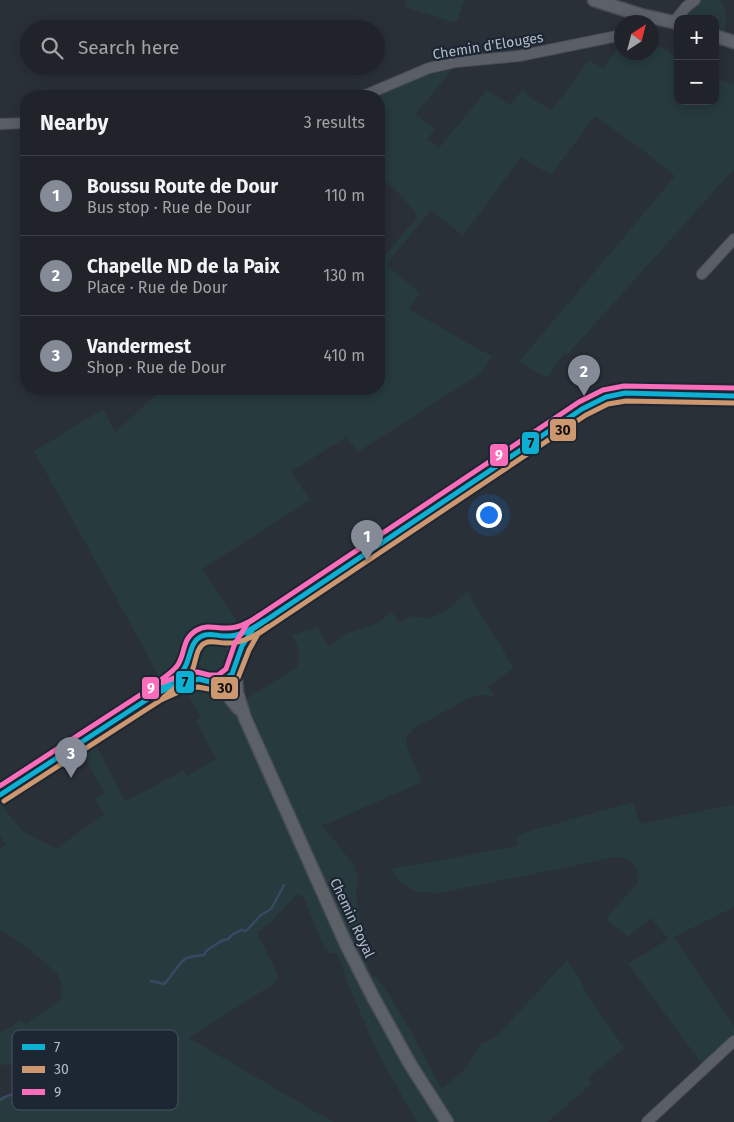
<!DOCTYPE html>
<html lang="en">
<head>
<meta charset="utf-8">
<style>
	body { margin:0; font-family:"Fira Sans",sans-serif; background:#282c32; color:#f1f3f6 }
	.controls { position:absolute; right:15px; top:15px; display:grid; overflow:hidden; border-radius:10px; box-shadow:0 2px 12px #0003 }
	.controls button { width:45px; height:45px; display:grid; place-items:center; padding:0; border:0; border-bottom:1px solid #3d4147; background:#20242a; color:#f1f3f6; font:25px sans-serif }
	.compass { position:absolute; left:614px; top:15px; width:45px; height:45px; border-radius:50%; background:#20242a; box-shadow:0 2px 12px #0003; rotate:36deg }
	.you { position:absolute; left:488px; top:514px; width:18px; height:18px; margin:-12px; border:4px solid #fff; border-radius:50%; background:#1a73e8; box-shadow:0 0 0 8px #1a73e833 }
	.badge { display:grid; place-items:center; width:32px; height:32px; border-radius:50%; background:#848b96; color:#fff; font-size:16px; font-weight:700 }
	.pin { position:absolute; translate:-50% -41px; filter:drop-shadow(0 1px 2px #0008) }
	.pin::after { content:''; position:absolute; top:26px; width:18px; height:15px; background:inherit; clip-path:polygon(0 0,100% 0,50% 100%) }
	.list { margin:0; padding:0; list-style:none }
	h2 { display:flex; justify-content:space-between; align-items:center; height:65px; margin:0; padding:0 20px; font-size:21px }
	h2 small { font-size:16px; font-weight:400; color:#a2a4a8 }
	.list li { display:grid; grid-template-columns:32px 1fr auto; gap:15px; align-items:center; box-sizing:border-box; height:80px; padding:0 20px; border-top:1px solid #3d4147 }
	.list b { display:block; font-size:19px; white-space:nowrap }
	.list p { margin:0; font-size:16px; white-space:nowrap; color:#a2a4a8 }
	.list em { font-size:16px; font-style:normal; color:#a2a4a8 }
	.icon { flex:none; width:28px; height:28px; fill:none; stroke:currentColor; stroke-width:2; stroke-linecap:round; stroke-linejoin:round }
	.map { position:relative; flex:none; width:734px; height:1122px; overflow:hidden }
	.search { position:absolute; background:#20242a; box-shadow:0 2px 12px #0003; left:20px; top:20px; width:365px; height:55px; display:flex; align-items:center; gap:12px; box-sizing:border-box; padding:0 18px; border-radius:28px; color:#a2a4a8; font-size:19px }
	.panel { position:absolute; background:#20242a; box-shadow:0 2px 12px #0003; left:20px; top:90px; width:365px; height:305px; border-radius:20px }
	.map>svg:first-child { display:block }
	.green { fill:#273a3e }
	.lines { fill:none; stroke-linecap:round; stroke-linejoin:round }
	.stream { stroke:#384963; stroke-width:2.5 }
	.minor-casing { stroke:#484c53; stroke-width:12 }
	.major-casing { stroke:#484c55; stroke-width:15 }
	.minor { stroke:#5a5e66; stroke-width:10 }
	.major { stroke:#5c6168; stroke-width:12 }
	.bus-1-casing { stroke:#1d2633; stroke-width:9 }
	.bus-2-casing { stroke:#1d2633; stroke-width:9 }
	.bus-3-casing { stroke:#1d2633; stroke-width:9 }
	.bus-1 { stroke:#0dafd3; stroke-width:5 }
	.bus-2 { stroke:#cd976f; stroke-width:5 }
	.bus-3 { stroke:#fb6dba; stroke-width:5 }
	.labels { text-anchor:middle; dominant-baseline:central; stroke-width:4.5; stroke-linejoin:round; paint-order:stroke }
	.street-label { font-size:14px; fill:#b4bcc9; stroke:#1d2633 }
	.key { fill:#1d2633; stroke:#4a5360; stroke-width:1 }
	.key-label { font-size:14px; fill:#b4bcc9 }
	.line-badge { stroke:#1d2633; stroke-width:2 }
	.badge-label { font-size:14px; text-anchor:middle; font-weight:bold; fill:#fff }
	.pale-badge-label { font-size:14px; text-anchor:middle; font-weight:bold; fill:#111 }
</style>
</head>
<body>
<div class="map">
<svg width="734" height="1122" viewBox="0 0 734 1122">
	<rect width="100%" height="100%" fill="#2a3038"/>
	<g class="green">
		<polygon points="407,0 464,0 456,23 405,7"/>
		<path d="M693 0H720C729 15 727 22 722 38L715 36V19H678Z"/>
		<polygon points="621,38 622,52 652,52 652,44 669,50 669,53 678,56 678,101 715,101 715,78 734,84 734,169 568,354 564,353 548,378 519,362 675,176 648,154 595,116 551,175 521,157 463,236 431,210 386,265 420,293 409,309 476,348 492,356 481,373 358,452 346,437 291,472 310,500 202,569 244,632 210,634 164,686 118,601 34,451 103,409 124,447 116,431 163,389 379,389 379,263 418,216 399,193 379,176 379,96 363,96 429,68 453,68 416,114 435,129 427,139 439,148 487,90 510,105 523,89 529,97 551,110 562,97 589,60 603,69 617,48 613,45"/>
		<path d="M467 591 514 668 488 686 494 696 479 695 465 700 416 727 407 736 406 744 422 782 329 823 321 824 354 865 358 878 356 896 362 936 361 949 372 975 377 977 403 1017 442 1089 468 1066 474 1054 481 1044 497 1036 567 960 579 977 586 993 624 1048 588 1078 591 1084 548 1122H417C406 1101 393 1082 382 1061 365 1026 350 990 337 953H330L324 947 303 896 297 894 272 921 257 933 276 971 278 977 276 982 189 1038 333 1122H0V1100C5 1096 9 1096 14 1093 29 1084 41 1071 53 1059L38 1052C26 1059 14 1065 0 1065V1033L11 1027 20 1020 27 1024 60 1000 63 989 58 974 24 945 0 930V849L6 845 0 835V803L21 830 56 849 104 814 95 799 104 793 78 745 92 735 95 743 125 801 183 771 187 776 216 759 196 721 201 717 184 689 187 687H195L203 691 222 696 232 704 292 810 246 699 296 668C303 654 298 648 292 635L318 627 329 647 344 634 376 624 392 612 399 623 412 616 429 619 447 610Z"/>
		<circle cx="213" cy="658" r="16"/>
		<path d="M633 802 640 824 734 804V907L674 937 734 1026V1041L705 1068 628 964 668 939 651 918 627 937 606 918 638 883C640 867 632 857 616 857L439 893C416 893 403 890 392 869L518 846V835L536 829Z"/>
	</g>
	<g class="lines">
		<g class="stream">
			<path d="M151 981 164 984C172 977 178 962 187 958 192 956 198 956 204 955L206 951 221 941 228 939 232 935 241 930 246 931 261 915 271 909 284 885"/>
			<path d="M0 1100C5 1096 9 1096 14 1093 29 1084 41 1071 54 1059"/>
		</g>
		<defs>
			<g id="minor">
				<polyline points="674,22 686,7 695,0"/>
				<polyline points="363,96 429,68 456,62 519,56 622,35"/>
				<polyline points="0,124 26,123"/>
				<polyline points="702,274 734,239"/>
				<polyline points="647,1122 734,1041"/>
			</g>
			<g id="major">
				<polyline points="594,0 641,15 678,23"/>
				<polyline points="715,36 734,42"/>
				<path d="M223 637 236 635 253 629 582 409C596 401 609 395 625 393L734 396"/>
				<polyline points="235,667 237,693 245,718 346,944 373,997 410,1064 447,1122"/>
				<polyline points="209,683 225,692 239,709"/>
				<path d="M167 684C174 680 182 673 185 665 190 654 190 643 202 637 207 634 214 634 220 635 253 646 233 696 201 680 191 675 188 665 188 654"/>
				<polyline points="0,795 157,693 181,683 199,679"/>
			</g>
		</defs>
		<use href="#minor" class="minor-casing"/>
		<use href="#major" class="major-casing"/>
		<use href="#minor" class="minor"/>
		<use href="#major" class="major"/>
		<defs>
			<g id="bus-1">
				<path d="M158 692C166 684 178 679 184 669 191 658 189 642 202 636 209 632 217 636 225 636 240 637 252 629 264 621"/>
				<polyline points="0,795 157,693 181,683 199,679 214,683 221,682 232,674 242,646 253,629 582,409 606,397 625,393 734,396"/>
			</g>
			<g id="bus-2">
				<path d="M163 698C173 689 185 682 192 671 196 662 196 647 205 643 211 640 219 643 225 643 241 644 255 636 268 627"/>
				<polyline points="4,801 161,700 183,690 198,687 214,690 225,688 238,678 249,650 258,634 586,415 608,404 626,401 734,403"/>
			</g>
			<g id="bus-3">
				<path d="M153 686C160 680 171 674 177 666 186 654 181 639 197 630 208 624 217 629 228 628 240 628 250 622 260 615"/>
				<polyline points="0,786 154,686 179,676 197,672 209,675 218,675 226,669 235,643 248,623 579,402 603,390 624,386 734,388"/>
			</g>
		</defs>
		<use href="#bus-1" class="bus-1-casing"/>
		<use href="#bus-2" class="bus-2-casing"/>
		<use href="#bus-3" class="bus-3-casing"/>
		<use href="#bus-1" class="bus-1"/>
		<use href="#bus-2" class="bus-2"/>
		<use href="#bus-3" class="bus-3"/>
	</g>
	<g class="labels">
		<g class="street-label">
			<text transform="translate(488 46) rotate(-9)">Chemin d'Elouges</text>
			<text transform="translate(352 918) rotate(65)">Chemin Royal</text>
		</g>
	</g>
	<rect x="12" y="1030" width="166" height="80" rx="8" class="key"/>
	<rect x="22" y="1044" width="23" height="6" fill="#0dafd3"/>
	<rect x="22" y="1066" width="23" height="7" fill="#cd976f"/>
	<rect x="22" y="1089" width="23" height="6" fill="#fb6dba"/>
	<g class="key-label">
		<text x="54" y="1052">7</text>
		<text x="54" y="1074">30</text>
		<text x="54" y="1097">9</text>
	</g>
	<g class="line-badge">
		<rect x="549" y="418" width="28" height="24" rx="5" fill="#cd976f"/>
		<rect x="521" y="431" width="19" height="24" rx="5" fill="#0dafd3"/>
		<rect x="489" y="443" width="20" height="24" rx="5" fill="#fb6dba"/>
		<rect x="175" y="670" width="20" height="24" rx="5" fill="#0dafd3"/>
		<rect x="210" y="676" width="29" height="24" rx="5" fill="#cd976f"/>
		<rect x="141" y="676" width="19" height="24" rx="5" fill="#fb6dba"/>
	</g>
	<g class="badge-label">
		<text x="499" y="460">9</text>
		<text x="151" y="693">9</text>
	</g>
	<g class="pale-badge-label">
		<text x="563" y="435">30</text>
		<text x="531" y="448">7</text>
		<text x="185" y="687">7</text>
		<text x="225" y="693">30</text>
	</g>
</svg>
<div class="controls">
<button>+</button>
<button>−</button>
</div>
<svg class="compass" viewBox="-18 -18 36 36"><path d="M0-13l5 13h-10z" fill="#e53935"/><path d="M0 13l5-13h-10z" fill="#a2a4a8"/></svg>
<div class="you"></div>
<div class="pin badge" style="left:367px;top:561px">1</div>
<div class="pin badge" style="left:584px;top:396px">2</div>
<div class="pin badge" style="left:71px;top:778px">3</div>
<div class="search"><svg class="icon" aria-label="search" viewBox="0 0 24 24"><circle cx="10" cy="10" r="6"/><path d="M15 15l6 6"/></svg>Search here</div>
<section class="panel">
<h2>Nearby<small>3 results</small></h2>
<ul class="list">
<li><span class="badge">1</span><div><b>Boussu Route de Dour</b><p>Bus stop · Rue de Dour</p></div><em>110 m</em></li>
<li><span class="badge">2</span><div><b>Chapelle ND de la Paix</b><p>Place · Rue de Dour</p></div><em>130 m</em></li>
<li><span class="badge">3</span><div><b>Vandermest</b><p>Shop · Rue de Dour</p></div><em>410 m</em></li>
</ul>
</section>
</div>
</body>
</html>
